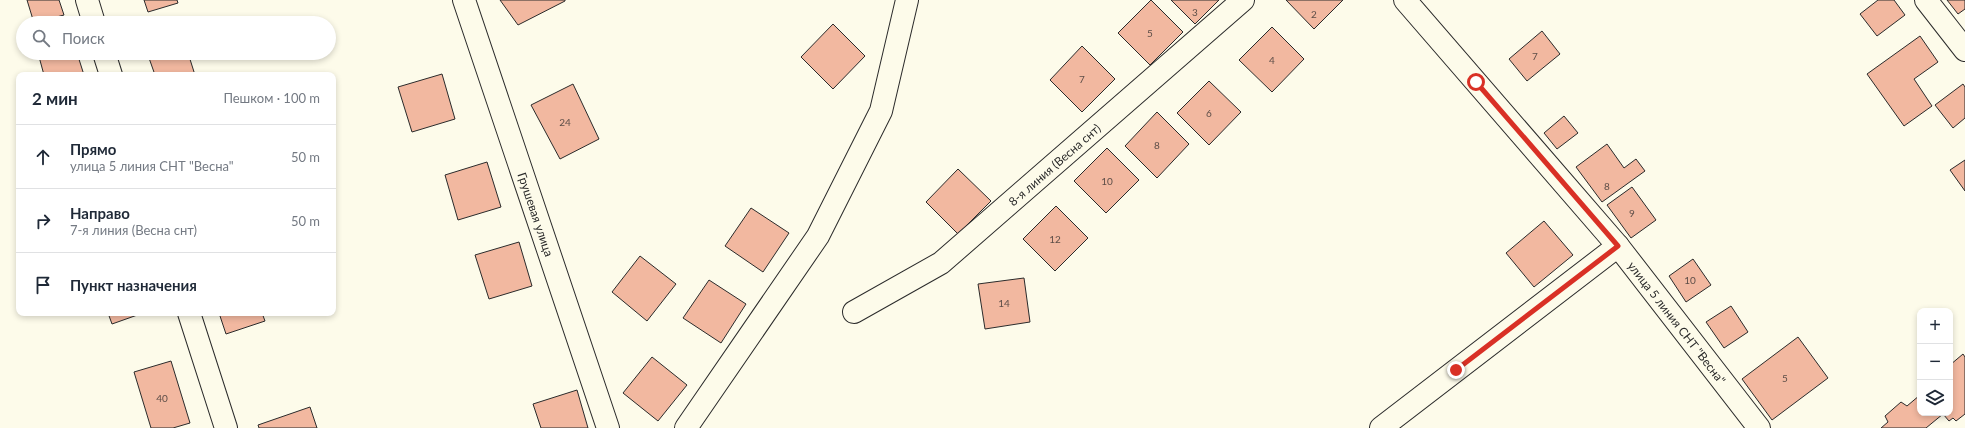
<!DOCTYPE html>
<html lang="ru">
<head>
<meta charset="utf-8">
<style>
	body { margin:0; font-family:Lato,sans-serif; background:#f6f6f7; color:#1f2937 }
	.controls { position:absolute; right:12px; bottom:12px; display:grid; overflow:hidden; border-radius:8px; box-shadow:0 2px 6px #0003 }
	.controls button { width:36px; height:36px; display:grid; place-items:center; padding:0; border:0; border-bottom:1px solid #e0e1e3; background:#fff; color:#1f2937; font:20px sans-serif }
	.stop { position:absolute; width:12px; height:12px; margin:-9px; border:3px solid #d93025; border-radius:50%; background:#fff }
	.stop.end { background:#d93025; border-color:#fff; box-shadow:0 1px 4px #0008 }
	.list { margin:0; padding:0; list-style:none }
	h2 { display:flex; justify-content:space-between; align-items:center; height:52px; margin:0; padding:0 16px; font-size:17px }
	h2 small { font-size:13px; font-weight:400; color:#747a83 }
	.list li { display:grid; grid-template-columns:26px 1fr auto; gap:12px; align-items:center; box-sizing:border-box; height:64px; padding:0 16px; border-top:1px solid #e0e1e3 }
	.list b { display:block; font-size:15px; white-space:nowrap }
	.list p { margin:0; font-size:13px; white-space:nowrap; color:#747a83 }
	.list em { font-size:13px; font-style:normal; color:#747a83 }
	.icon { flex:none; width:22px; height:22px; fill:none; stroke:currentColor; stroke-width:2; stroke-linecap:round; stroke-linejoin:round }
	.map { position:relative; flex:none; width:1965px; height:428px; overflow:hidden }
	.search { position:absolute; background:#fff; box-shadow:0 2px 6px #0003; left:16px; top:16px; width:320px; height:44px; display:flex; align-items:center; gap:10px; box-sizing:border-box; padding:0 14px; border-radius:22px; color:#747a83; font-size:15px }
	.panel { position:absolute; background:#fff; box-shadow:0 2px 6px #0003; left:16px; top:72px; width:320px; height:244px; border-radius:8px }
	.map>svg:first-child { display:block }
	.building { fill:#f2b8a0; stroke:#2b2b2b }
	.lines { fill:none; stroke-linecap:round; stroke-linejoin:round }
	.street-casing { stroke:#2b2b2b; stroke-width:24 }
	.street { stroke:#fdfbea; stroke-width:22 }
	.route { stroke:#d93025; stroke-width:5 }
	.labels { text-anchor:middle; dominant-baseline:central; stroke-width:3; stroke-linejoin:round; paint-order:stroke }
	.number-label { font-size:10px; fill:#5d4e48 }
	.street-label { font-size:12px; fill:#2b2b2b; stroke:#fdfbea }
</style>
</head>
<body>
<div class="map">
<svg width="1965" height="428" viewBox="0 0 1965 428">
	<rect width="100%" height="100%" fill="#fdfbea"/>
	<g class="building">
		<polygon points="27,0 59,0 64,15 34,23"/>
		<polygon points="144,0 177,0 178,3 148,12"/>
		<polygon points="500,0 565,0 565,1 518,25"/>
		<polygon points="1151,0 1183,32 1150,65 1118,33"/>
		<polygon points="1171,0 1219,0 1195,24"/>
		<polygon points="1286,0 1343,0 1314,29"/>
		<polygon points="1878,0 1894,0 1905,15 1877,36 1860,14"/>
		<polygon points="1947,0 1965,0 1965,9 1958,14"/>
		<polygon points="833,24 865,56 833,89 801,57"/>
		<polygon points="1272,27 1304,59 1272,92 1239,60"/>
		<polygon points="1542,31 1560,54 1527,81 1509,59"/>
		<polygon points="1920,36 1938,62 1914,79 1932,106 1904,126 1867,74"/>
		<polygon points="1082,46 1115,79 1082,112 1050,80"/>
		<polygon points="38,53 77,53 84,75 44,75"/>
		<polygon points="160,53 188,53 195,75 155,75 149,58"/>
		<polygon points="442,74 455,119 412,132 398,87"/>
		<polygon points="1209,81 1241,112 1209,145 1177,113"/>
		<polygon points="573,84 599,139 560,159 531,105"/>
		<polygon points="1963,84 1965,87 1965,118 1953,128 1935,105"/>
		<polygon points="1157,112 1189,144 1157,178 1125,146"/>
		<polygon points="1564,116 1578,133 1557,149 1544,133"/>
		<polygon points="1607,144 1624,168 1636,159 1645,171 1602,202 1576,167"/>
		<polygon points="1107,148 1139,180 1106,213 1074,181"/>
		<polygon points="1965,160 1965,191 1950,170"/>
		<polygon points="487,162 501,207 458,220 445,175"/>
		<polygon points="958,169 991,201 958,234 926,202"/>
		<polygon points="1632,187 1656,220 1631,238 1607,205"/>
		<polygon points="1056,206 1088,238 1055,271 1023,239"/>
		<polygon points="751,208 789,233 763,272 725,246"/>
		<polygon points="1544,221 1573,255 1534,287 1506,253"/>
		<polygon points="519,242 532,286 489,299 475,255"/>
		<polygon points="640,256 676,284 647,321 612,292"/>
		<polygon points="1693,259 1711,285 1686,302 1669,276"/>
		<polygon points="1024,278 1030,322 985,329 978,284"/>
		<polygon points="709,280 746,304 721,343 683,318"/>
		<polygon points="1731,306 1748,332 1724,348 1706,322"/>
		<polygon points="108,313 143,313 112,324"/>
		<polygon points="219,313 262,313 265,321 226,334"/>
		<polygon points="1798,337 1828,378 1772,420 1742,379"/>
		<polygon points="1963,354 1965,357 1965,414 1956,421 1953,418 1949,421 1943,414 1926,428 1881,428 1888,422 1885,416 1901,402 1907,406 1920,395 1920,413 1950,413 1950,365"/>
		<polygon points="652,357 687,385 658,421 623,393"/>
		<polygon points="171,361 190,423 173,428 151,428 134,372"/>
		<polygon points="577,390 588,428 541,428 533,404"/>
		<polygon points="310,407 317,428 259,428 258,425"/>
	</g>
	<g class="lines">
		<defs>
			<g id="street">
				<polyline points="87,0 94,23"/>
				<path id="s1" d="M464 0 608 428"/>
				<path id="s2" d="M1405 0 1618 246 1759 428"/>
				<polyline points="1926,0 1965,50"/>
				<polyline points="104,53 111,75"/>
				<path id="s3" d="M854 312 941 263 1243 0"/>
				<polyline points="189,313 226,428"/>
				<polyline points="686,428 818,236 881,111 907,0"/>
				<polyline points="1381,428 1618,246"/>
			</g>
		</defs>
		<use href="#street" class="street-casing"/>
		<use href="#street" class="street"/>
	</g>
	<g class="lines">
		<polyline class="route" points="1456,370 1618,246 1476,82"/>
	</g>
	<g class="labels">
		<g class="number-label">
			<text x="1195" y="12">3</text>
			<text x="1314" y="14">2</text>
			<text x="1150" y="33">5</text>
			<text x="1535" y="56">7</text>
			<text x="1272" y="60">4</text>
			<text x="1082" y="79">7</text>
			<text x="1209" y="113">6</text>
			<text x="565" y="122">24</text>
			<text x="1157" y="145">8</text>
			<text x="1107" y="181">10</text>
			<text x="1607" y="186">8</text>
			<text x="1632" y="213">9</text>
			<text x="1055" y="239">12</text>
			<text x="1690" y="280">10</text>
			<text x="1004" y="303">14</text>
			<text x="1785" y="378">5</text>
			<text x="162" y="398">40</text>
		</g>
		<g class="street-label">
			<text stroke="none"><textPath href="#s3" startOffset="250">8-я линия (Весна снт)</textPath></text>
			<text stroke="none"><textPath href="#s1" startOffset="226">Грушевая улица</textPath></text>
			<text stroke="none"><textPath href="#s2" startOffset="422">улица 5 линия СНТ "Весна"</textPath></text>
		</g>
	</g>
</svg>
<div class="controls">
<button>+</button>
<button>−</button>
<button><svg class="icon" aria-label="layers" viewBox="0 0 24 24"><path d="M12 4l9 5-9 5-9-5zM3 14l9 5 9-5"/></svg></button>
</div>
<div class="stop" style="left:1476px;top:82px"></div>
<div class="stop end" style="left:1456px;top:370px"></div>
<div class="search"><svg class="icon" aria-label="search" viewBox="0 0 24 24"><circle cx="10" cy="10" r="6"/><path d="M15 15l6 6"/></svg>Поиск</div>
<section class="panel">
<h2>2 мин<small>Пешком · 100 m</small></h2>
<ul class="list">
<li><svg class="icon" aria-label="ahead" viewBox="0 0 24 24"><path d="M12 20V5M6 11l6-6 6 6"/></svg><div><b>Прямо</b><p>улица 5 линия СНТ &quot;Весна&quot;</p></div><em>50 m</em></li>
<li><svg class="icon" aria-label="right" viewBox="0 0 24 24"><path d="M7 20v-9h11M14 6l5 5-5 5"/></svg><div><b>Направо</b><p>7-я линия (Весна снт)</p></div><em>50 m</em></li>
<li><svg class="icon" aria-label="arrive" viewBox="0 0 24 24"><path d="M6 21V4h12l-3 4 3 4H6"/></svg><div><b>Пункт назначения</b></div></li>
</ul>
</section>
</div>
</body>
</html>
